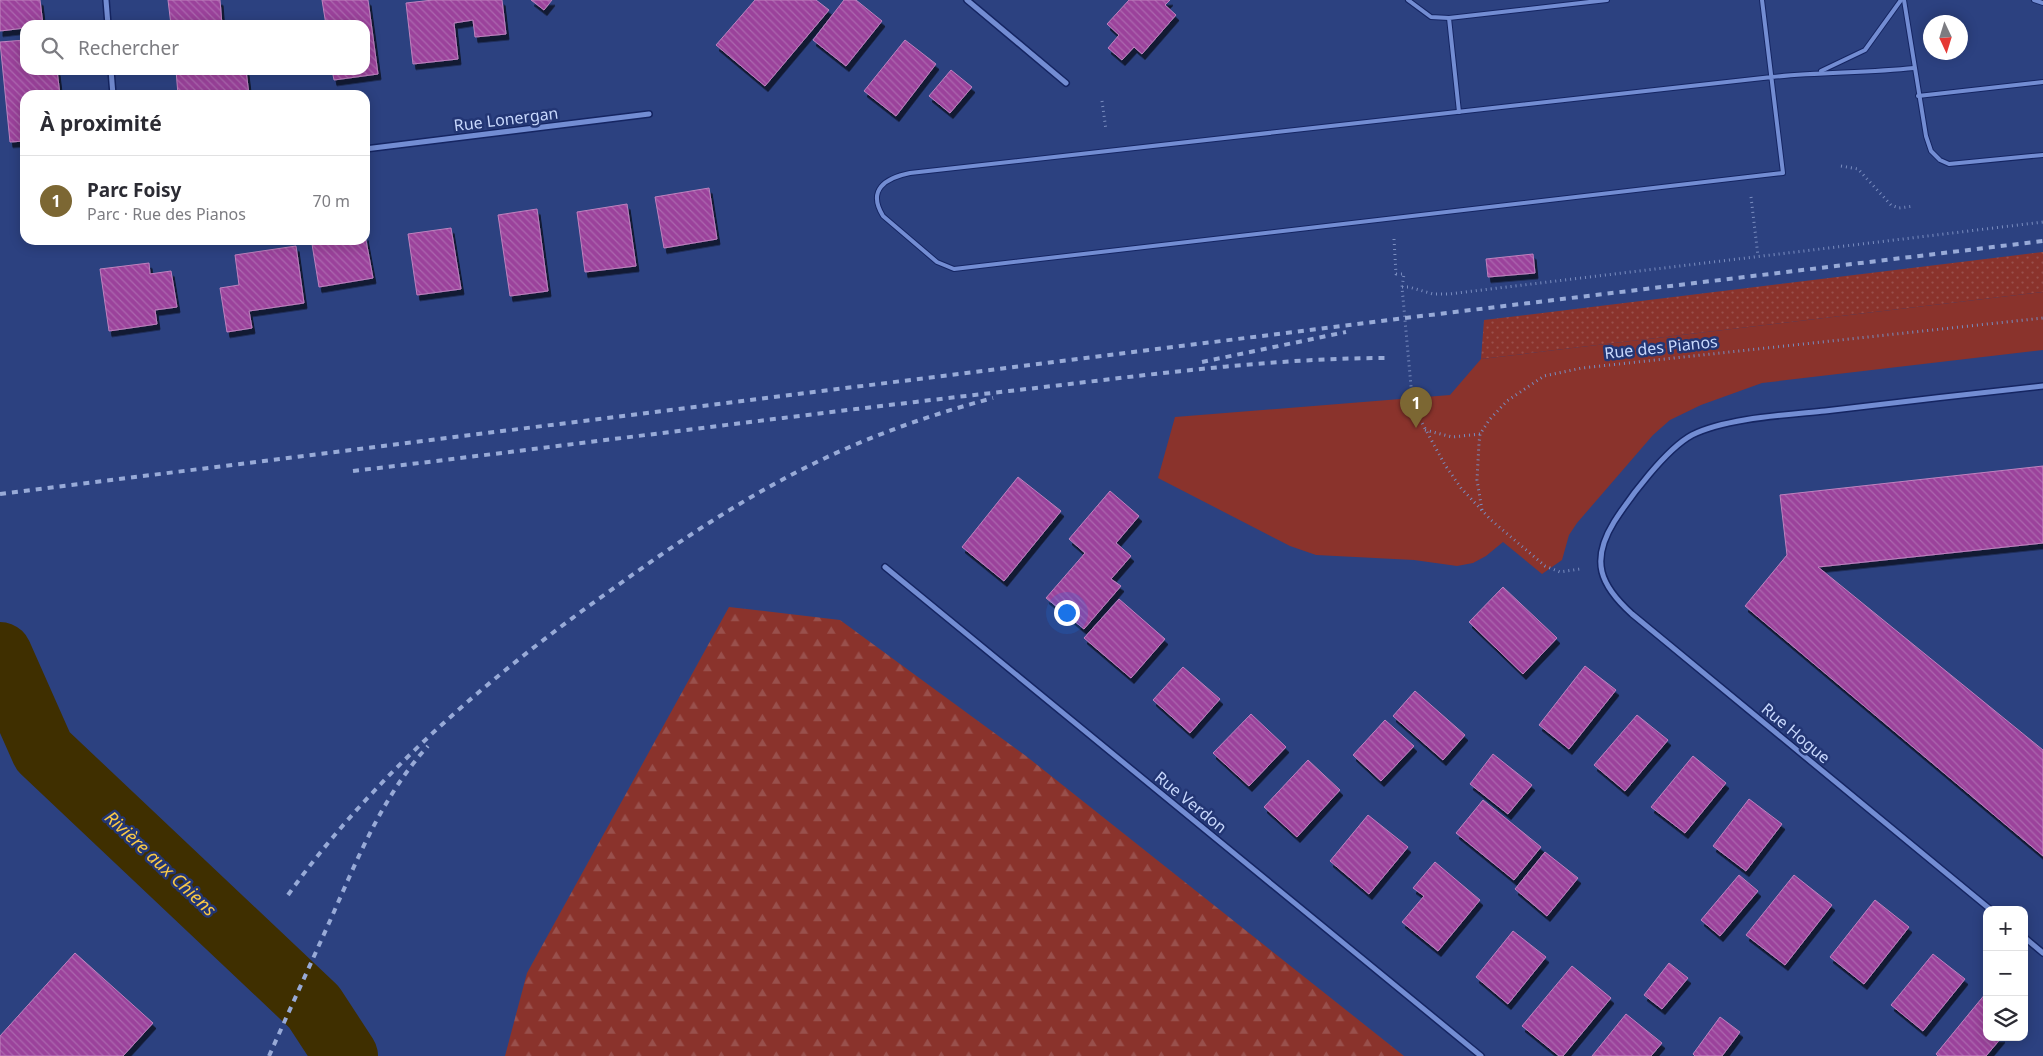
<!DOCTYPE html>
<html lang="fr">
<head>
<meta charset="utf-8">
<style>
	body { margin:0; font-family:"Noto Sans",sans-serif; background:#f2f2f3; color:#2b2b33 }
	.controls { position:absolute; right:15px; bottom:15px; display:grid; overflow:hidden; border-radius:10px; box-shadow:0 2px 12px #0003 }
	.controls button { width:45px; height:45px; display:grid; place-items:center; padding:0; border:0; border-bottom:1px solid #e1e1e2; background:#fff; color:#2b2b33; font:25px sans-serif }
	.compass { position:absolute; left:1923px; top:15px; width:45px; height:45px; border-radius:50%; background:#fff; box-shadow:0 2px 12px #0003; rotate:176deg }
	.you { position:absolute; left:1066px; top:612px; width:18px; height:18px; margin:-12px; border:4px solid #fff; border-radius:50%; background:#1a73e8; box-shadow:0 0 0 8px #1a73e833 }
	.badge { display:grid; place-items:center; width:32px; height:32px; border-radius:50%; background:#7c6733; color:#fff; font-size:16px; font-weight:700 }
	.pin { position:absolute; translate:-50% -41px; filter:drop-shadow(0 1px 2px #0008) }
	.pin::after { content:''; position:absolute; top:26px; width:18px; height:15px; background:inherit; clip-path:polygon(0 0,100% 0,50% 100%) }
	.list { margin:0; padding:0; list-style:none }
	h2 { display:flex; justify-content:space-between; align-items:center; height:65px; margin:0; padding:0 20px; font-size:21px }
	h2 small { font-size:16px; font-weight:400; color:#7c7c81 }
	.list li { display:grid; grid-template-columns:32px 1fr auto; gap:15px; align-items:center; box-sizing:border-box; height:90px; padding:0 20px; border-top:1px solid #e1e1e2 }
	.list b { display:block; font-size:19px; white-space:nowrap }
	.list p { margin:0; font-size:16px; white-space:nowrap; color:#7c7c81 }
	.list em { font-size:16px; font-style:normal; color:#7c7c81 }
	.icon { flex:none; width:28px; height:28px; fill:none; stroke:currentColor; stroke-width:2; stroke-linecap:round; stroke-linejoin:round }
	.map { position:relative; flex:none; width:2043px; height:1056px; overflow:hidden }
	.search { position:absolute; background:#fff; box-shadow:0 2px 12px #0003; left:20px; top:20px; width:350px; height:55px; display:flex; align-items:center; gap:12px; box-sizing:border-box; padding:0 18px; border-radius:15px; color:#7c7c81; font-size:19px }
	.panel { position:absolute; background:#fff; box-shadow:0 2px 12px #0003; left:20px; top:90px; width:350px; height:155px; border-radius:15px }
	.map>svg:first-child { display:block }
	.grass { fill:url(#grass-dots) }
	.forest { fill:url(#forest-firs) }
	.park { fill:#8a332c }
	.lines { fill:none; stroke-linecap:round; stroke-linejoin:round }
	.river { stroke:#3f2f00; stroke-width:64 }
	.building { fill:url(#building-back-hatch); stroke:#bf82be; filter:url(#shadow) }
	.lane-casing { stroke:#152562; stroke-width:6 }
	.street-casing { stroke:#152562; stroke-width:8 }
	.path { stroke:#7a8dbf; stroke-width:3; stroke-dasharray:1 4; stroke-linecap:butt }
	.lane { stroke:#738dd3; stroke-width:4 }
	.street { stroke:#738dd3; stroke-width:5 }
	.rail { stroke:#98aad7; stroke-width:4; stroke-dasharray:6 6; stroke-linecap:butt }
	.labels { text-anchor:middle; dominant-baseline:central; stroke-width:5; stroke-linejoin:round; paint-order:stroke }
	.street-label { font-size:16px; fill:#c8d8fd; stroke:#233674 }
	.water-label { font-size:18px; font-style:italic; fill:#fac946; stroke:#233674 }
</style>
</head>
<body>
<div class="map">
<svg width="2043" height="1056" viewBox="0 0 2043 1056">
	<defs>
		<pattern id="grass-dots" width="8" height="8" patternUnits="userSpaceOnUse" patternTransform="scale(1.25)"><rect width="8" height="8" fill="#8a332c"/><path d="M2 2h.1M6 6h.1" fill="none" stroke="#99504c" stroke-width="1.8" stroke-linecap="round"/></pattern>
		<pattern id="forest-firs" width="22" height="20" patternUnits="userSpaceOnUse" patternTransform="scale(1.25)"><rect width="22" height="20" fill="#8a332c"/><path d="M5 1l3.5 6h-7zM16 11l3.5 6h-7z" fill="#99504c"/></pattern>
		<pattern id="building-back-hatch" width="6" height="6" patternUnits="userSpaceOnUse" patternTransform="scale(1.25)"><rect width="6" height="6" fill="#9b439b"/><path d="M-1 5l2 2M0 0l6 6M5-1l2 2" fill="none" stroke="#ac66af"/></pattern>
		<filter id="shadow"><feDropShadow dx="3" dy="5.5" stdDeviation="0" flood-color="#0009"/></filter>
	</defs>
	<rect width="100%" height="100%" fill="#2c4180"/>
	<polygon class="grass" points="2043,252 2043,292 1481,359 1484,320"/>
	<polygon class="forest" points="729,607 840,620 1026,756 1404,1056 505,1056 527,973"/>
	<polygon class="park" points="2043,292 2043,350 1762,383 1701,405 1670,420 1653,435 1577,523 1569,535 1562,560 1542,574 1503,542 1486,556 1473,563 1457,566 1414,560 1316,555 1290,546 1158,478 1175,417 1450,395 1481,359"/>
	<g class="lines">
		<polyline class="river" points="0,654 43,751 314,1007 346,1056"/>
	</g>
	<g class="building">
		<polygon points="0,0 40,0 43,25 25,25 25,28 0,31"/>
		<polygon points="168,0 220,0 222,25 171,25"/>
		<polygon points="322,0 368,0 378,74 334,80 332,70 365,70 365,25 326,25"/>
		<polygon points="433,0 502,0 506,34 475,37 473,20 454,23 458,59 413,64 406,3"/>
		<polygon points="531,0 552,0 544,10"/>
		<polygon points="755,0 816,0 829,10 765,86 716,45"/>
		<polygon points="844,0 856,0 882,21 846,66 813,40"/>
		<polygon points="1129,0 1170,0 1165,5 1176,15 1142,54 1134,47 1122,60 1108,48 1119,35 1107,24"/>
		<polygon points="25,40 25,70 57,70 60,95 25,95 25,141 10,142 0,42"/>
		<polygon points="905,40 936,64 896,116 864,91"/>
		<polygon points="176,70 246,70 249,95 178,95"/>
		<polygon points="951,70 972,87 950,113 929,96"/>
		<polygon points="709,188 717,239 664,248 655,197"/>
		<polygon points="627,204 636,266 585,272 577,212"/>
		<polygon points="537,209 548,291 510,296 498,215"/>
		<polygon points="451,228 461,289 417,295 408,234"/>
		<polygon points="365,235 373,278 319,287 312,244 334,240 365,240"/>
		<polygon points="296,246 304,303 249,311 252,328 227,332 220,288 239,285 235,255"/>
		<polygon points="1533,254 1535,273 1488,277 1486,259"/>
		<polygon points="149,263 150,274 171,271 177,307 155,310 157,324 109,331 100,269"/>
		<polygon points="2043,466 2043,543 1818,567 2043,750 2043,856 1745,606 1787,555 1780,495"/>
		<polygon points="1018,477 1061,511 1004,581 962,547"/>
		<polygon points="1110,491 1139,516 1116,543 1131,556 1111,579 1121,586 1084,629 1046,598 1085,553 1069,539"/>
		<polygon points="1503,587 1557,638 1523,674 1469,622"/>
		<polygon points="1119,599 1165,639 1131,678 1084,638"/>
		<polygon points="1585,666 1616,690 1569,749 1539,725"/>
		<polygon points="1183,667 1220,699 1190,733 1153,700"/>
		<polygon points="1415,691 1465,735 1443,760 1393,716"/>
		<polygon points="1251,714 1286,747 1249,786 1213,753"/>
		<polygon points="1637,715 1668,740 1625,791 1594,765"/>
		<polygon points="1385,720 1414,746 1381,781 1353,755"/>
		<polygon points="1493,754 1532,785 1508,814 1470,784"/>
		<polygon points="1693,756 1726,783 1685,833 1651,807"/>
		<polygon points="1308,760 1340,790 1297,837 1264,807"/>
		<polygon points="1749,799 1782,824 1746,871 1713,846"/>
		<polygon points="1483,800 1541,847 1514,880 1456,833"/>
		<polygon points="1368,815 1408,847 1369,894 1330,861"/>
		<polygon points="1545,852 1578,878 1547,916 1515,889"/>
		<polygon points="1435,862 1480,900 1438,951 1402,922 1424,896 1413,888"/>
		<polygon points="1739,875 1758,891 1720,936 1701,920"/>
		<polygon points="1794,875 1832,905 1785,965 1746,935"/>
		<polygon points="1875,900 1909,927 1864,984 1830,957"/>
		<polygon points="1513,931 1546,957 1508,1004 1476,977"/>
		<polygon points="75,953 153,1023 123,1056 0,1056 0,1036"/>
		<polygon points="1933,954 1965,979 1923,1031 1891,1005"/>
		<polygon points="1669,963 1688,978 1662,1009 1644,995"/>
		<polygon points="1572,966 1611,998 1563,1056 1559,1056 1522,1026"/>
		<polygon points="1986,993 1987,1037 2002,1037 1986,1056 1938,1056 1936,1054"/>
		<polygon points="1626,1014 1662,1043 1651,1056 1592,1056"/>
		<polygon points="1720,1017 1740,1032 1722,1056 1695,1056 1693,1054"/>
	</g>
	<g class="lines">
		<defs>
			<g id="lane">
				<polyline points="1408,0 1431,17 1449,18"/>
				<path d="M1762 0 1783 173 954 269 937 262 883 216C867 190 885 178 910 173L1430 115 1772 77C1819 72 1867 73 1914 68"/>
				<polyline points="1904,0 1926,136 1931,151 1940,160 1949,164 2043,155"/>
				<polyline points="2034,0 2043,3"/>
				<polyline points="1821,71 1865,50 1901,0"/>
				<polyline points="1918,96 2043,82"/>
				<polyline points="1459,112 1449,18 1607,0"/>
			</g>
			<g id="street">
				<polyline points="106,0 108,25"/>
				<polyline points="967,0 1066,83"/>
				<polyline points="111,70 113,95"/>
				<polyline points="365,149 649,114"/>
				<polyline points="885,567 1481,1056"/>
				<path d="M1991 910 1632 614C1600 585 1590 561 1614 522 1630 497 1666 449 1692 435 1726 418 1786 415 1825 411 1898 402 1970 394 2043 386"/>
				<polyline points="2024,937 2043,953"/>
			</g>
		</defs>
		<use href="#lane" class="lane-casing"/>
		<use href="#street" class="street-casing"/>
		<g class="path">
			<polyline points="1102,101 1106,130"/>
			<polyline points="1841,166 1858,169 1891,205 1899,208 1914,206"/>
			<polyline points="1751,197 1758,256"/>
			<polyline points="1394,239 1396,274 1404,274 1402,287 1412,397 1416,412 1445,465 1461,488 1491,520 1545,566 1560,572 1580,569"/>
			<polyline points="1402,287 1409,287 1433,294 1449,294 2043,222"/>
			<polyline points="1425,430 1452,437 1480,434"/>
			<polyline points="1482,510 1477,480 1479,443 1480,434 1490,419 1507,401 1544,376 1582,368 2043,318"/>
		</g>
		<use href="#lane" class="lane"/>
		<use href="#street" class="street"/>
		<g class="rail">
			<polyline points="1202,362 1346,332"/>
			<path d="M353 471C572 445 790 416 1009 391 1135 377 1261 358 1389 358"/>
			<polyline points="0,494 1405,318 2043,241"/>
			<path d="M288 895C379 768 501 667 628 578 688 535 752 493 819 461 875 434 933 414 993 398"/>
			<path d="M269 1056C290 1009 312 961 333 914 359 855 384 794 428 746"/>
		</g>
	</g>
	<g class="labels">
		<g class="street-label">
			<text transform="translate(506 119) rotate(-7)">Rue Lonergan</text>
			<text transform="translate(1661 347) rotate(-6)">Rue des Pianos</text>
			<text transform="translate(1796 733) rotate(40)">Rue Hogue</text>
			<text transform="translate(1191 802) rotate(39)">Rue Verdon</text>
		</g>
		<g class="water-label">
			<text transform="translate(161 863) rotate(43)">Rivière aux Chiens</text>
		</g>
	</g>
</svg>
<div class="controls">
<button>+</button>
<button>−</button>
<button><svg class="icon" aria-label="layers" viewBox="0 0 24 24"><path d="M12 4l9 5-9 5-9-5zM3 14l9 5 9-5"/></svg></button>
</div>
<svg class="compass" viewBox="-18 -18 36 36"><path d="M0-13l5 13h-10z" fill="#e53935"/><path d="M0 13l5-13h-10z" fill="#7c7c81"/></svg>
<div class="you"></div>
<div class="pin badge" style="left:1416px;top:428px">1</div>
<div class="search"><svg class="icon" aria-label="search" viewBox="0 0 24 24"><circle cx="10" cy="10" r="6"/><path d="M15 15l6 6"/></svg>Rechercher</div>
<section class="panel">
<h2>À proximité<small></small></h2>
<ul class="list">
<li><span class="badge">1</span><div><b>Parc Foisy</b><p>Parc · Rue des Pianos</p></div><em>70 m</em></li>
</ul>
</section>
</div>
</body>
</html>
